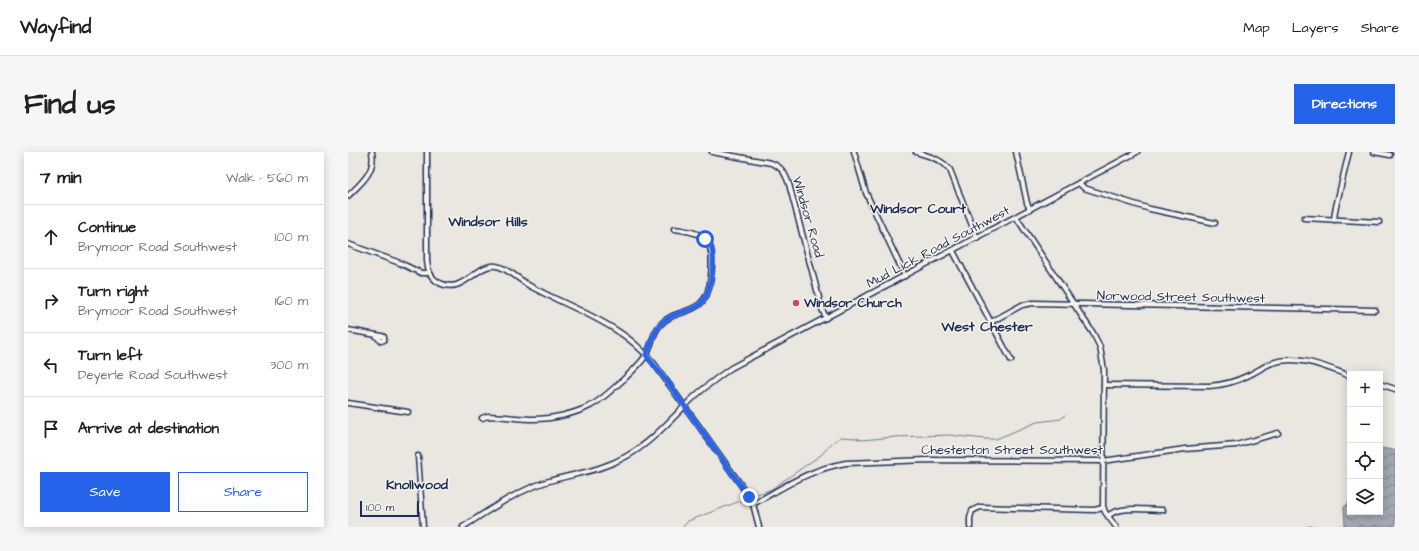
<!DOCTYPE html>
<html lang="en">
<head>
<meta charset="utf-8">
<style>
	body { margin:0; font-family:"Architects Daughter",sans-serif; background:#f6f6f6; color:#202124 }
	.controls { position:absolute; right:12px; bottom:12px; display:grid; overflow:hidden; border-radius:0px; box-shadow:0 2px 10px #0003 }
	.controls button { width:36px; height:36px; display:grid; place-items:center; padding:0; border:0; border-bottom:1px solid #e0e0e0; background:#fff; color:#202124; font:20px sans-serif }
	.scale { position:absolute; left:12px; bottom:10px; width:59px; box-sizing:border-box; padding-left:4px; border:2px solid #1b2f5e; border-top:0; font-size:11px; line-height:14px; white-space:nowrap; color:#1b2f5e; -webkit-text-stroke:3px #f7f3e8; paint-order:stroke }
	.stop { position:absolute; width:12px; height:12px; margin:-9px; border:3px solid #2563eb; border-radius:50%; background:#fff }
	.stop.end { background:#2563eb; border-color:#fff; box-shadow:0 1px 4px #0008 }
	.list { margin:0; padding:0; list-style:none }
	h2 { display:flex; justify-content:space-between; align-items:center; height:52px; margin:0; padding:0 16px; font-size:17px }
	h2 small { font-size:13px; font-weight:400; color:#757577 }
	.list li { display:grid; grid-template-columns:26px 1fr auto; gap:12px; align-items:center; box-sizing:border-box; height:64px; padding:0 16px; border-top:1px solid #e0e0e0 }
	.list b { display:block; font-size:15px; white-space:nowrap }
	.list p { margin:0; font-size:13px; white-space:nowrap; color:#757577 }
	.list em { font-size:13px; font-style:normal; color:#757577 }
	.actions { display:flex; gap:8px; padding:12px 16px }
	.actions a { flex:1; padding:9px 0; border:1px solid #2563eb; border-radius:0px; text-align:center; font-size:14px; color:#2563eb }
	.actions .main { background:#2563eb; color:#fff }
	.icon { flex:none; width:22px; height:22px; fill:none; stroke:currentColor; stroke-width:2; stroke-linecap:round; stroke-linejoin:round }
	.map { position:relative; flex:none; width:1047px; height:375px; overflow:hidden; border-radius:0px }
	header { display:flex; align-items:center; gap:24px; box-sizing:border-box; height:56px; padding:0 20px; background:#fff; border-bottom:1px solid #e0e0e0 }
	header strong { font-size:19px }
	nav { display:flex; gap:22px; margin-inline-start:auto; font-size:14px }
	.intro { display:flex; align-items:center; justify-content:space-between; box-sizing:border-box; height:96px; padding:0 24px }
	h1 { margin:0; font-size:28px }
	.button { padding:10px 18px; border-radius:0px; background:#2563eb; color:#fff; font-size:14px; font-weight:700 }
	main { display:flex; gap:24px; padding:0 24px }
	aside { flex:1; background:#fff; border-radius:0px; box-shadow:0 2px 10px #0003 }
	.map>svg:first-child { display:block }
	.water { fill:url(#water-waves); stroke:#6d7892 }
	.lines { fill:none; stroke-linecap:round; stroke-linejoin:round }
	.stream { stroke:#6d7892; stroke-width:1 }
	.minor-casing { stroke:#1b2f5e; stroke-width:7 }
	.minor { stroke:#f7f3e8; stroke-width:4 }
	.route { stroke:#2563eb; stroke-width:5 }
	.poi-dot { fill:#d1495b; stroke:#f7f3e8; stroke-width:1.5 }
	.labels { text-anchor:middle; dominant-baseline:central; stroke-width:3; stroke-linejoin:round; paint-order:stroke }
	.street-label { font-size:13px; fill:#1b2f5e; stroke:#f7f3e8 }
	.poi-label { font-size:13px; font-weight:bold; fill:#1b2f5e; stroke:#f7f3e8; text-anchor:start }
	.neighbourhood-label { font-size:14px; font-weight:bold; fill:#1b2f5e; stroke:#f7f3e8 }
</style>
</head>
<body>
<header>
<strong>Wayfind</strong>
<nav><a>Map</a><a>Layers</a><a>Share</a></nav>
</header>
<div class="intro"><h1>Find us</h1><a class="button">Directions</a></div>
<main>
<aside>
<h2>7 min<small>Walk · 560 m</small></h2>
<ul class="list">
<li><svg class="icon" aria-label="ahead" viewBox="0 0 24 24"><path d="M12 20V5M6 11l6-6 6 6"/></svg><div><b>Continue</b><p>Brymoor Road Southwest</p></div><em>100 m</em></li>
<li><svg class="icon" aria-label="right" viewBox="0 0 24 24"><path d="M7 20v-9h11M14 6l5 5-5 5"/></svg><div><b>Turn right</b><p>Brymoor Road Southwest</p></div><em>160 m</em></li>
<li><svg class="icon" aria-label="left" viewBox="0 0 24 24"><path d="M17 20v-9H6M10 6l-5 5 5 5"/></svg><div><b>Turn left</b><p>Deyerle Road Southwest</p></div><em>300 m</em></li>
<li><svg class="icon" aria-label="arrive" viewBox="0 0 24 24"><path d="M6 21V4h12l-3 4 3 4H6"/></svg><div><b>Arrive at destination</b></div></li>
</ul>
<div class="actions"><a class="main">Save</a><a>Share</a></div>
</aside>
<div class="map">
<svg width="1047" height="375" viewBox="0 0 1047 375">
	<defs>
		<pattern id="water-waves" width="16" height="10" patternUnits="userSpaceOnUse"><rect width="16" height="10" fill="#a3a8b4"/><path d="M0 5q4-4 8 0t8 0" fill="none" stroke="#848996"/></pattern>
	</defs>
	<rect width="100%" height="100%" fill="#eae7e0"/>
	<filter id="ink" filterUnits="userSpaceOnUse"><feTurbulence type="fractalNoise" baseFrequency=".025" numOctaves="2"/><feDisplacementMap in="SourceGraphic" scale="8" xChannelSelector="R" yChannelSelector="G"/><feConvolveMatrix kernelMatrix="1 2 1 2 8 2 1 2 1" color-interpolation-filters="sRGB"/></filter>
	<g filter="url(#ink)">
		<polygon class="water" points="1032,296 1047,298 1047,375 997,375 996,355 1002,350 1002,360 1032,360"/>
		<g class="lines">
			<g class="stream">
				<polyline points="403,344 422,338 473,303 485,290 493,285 508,286 514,288 547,285 601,283 637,287 648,287 689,270 713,267 717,263"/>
				<polyline points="335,375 340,369 400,346"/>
				<polyline points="958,375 962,374 968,375"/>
				<polyline points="986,375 998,373"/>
			</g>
			<defs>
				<g id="minor">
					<path d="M79 0V109C80 118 82 125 90 130 114 145 128 111 148 114 158 115 173 129 182 134 211 150 243 161 271 180 284 188 295 199 305 210L393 333 405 352 411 375"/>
					<path d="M364 0 423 11C434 15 437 21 441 32L474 157 478 166"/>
					<polyline points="506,0 518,41 557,124"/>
					<path d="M568 0C580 4 594 7 602 18L629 86"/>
					<polyline points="668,0 679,51 682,57"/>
					<polyline points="1026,0 1042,3"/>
					<polyline points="731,31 736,36 802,57 867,71"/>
					<path d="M0 44C13 31 28 20 24 0"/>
					<polyline points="668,65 745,181 752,195 756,218 755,354 757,360 768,375"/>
					<polyline points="956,66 1031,70"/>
					<polyline points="986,68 987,59 1001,0"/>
					<polyline points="0,92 52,111 73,121 82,121"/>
					<polyline points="605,99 663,208"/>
					<polyline points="643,170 674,153 685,151 1027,158"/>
					<polyline points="0,178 34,184 36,185 36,188 33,189 28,184"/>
					<polyline points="1032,232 1047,237"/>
					<path d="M756 233 861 234C875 233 887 230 899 224 908 220 916 214 924 211 950 202 978 215 1002 224"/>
					<polyline points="0,251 60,260"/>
					<path d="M134 266 140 264C155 264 171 267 186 267 204 267 226 262 242 254 253 249 292 214 298 203 304 194 304 182 312 173 323 160 340 162 352 152 360 145 362 134 363 124 366 90 362 81 326 77"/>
					<polyline points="70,304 75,375"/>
					<path d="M405 352C436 335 462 317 498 311L580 308 755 309 837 297 888 293 930 281"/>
					<path d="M760 364C771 353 800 358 815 358"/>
					<path d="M115 375C141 358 169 339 198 330 227 321 251 320 279 304 304 290 322 268 343 248 355 236 369 226 383 216L789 0"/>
					<polyline points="622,375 622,366 624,359 632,355 746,358 755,356"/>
				</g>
			</defs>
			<use href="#minor" class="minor-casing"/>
			<use href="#minor" class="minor"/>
		</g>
	</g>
	<g class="lines" filter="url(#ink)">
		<path class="route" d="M357 87C360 90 363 93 364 97 367 111 363 144 351 153 340 161 325 160 315 170 305 179 304 192 298 203L319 229 401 345"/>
	</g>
	<circle class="poi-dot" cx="448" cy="151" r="4"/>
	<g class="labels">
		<g class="street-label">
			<text transform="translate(460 65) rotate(74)">Windsor Road</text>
			<text transform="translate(590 95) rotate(-28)">Mud Lick Road Southwest</text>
			<text transform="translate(833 145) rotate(1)">Norwood Street Southwest</text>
			<text x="664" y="298">Chesterton Street Southwest</text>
		</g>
		<g class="poi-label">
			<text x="456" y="151">Windsor Church</text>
		</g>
		<g class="neighbourhood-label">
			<text x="570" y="57">Windsor Court</text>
			<text x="140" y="70">Windsor Hills</text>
			<text x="639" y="175">West Chester</text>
			<text x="69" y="333">Knollwood</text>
		</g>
	</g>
</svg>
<div class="controls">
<button>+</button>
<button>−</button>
<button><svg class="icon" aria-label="locate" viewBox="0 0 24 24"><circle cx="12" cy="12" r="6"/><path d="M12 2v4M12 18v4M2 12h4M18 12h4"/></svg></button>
<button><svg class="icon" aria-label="layers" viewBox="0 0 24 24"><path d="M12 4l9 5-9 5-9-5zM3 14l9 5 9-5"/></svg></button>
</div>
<div class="scale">100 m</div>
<div class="stop" style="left:357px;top:87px"></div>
<div class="stop end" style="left:401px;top:345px"></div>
</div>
</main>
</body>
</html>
